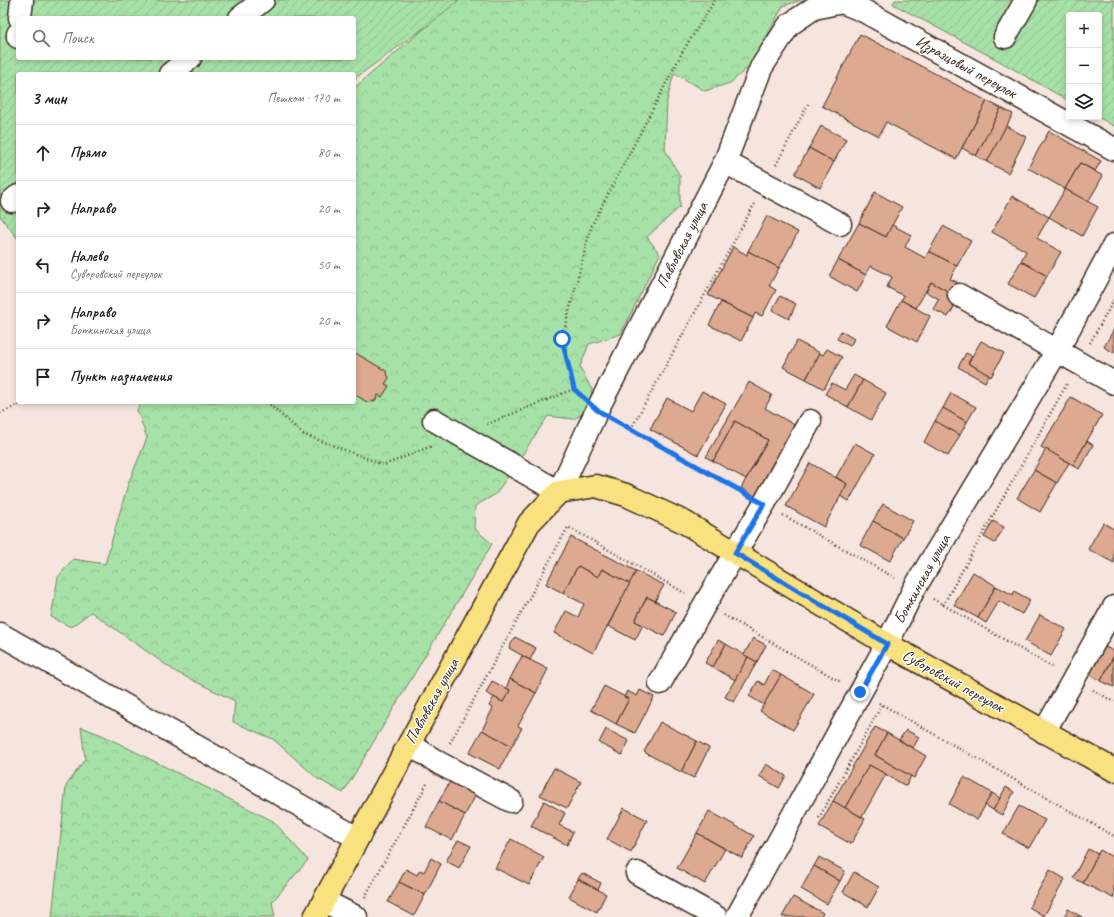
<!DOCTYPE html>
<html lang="ru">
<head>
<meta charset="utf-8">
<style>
	body { margin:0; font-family:Caveat,sans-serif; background:#f2f2f2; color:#202124 }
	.controls { position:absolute; right:12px; top:12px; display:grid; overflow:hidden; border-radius:4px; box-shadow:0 2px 6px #0003 }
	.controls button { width:36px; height:36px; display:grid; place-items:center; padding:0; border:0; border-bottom:1px solid #e0e0e0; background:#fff; color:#202124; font:20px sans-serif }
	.stop { position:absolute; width:12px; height:12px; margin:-9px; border:3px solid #1a73e8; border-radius:50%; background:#fff }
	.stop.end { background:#1a73e8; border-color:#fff; box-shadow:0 1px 4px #0008 }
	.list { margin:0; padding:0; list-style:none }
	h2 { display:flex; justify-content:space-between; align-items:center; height:52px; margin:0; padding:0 16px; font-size:17px }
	h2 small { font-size:13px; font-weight:400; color:#757577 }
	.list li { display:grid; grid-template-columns:26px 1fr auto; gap:12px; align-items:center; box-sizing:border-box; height:56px; padding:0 16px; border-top:1px solid #e0e0e0 }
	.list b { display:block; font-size:15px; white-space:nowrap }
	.list p { margin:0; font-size:13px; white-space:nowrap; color:#757577 }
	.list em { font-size:13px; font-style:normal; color:#757577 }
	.icon { flex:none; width:22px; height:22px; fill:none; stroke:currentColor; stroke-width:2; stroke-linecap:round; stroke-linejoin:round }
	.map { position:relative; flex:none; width:1114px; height:917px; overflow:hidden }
	.search { position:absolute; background:#fff; box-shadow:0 2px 6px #0003; left:16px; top:16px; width:340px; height:44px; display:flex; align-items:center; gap:10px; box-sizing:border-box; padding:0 14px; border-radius:4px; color:#757577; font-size:15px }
	.panel { position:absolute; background:#fff; box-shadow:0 2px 6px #0003; left:16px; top:72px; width:340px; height:332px; border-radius:4px }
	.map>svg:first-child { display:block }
	.forest { fill:url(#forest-crowns); stroke:#708662 }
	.garden { fill:url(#garden-furrows); stroke:#708662; fill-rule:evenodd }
	.building { fill:#dda991; stroke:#3b2a1e }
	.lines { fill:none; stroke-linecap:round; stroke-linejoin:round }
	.minor-casing { stroke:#3b2a1e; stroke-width:25 }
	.major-casing { stroke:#3b2a1e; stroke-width:25 }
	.path { stroke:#3b2a1e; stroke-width:2.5; stroke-dasharray:1 3; stroke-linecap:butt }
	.minor { stroke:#fff; stroke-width:22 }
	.major { stroke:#fae180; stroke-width:22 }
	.route { stroke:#1a73e8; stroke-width:5 }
	.labels { text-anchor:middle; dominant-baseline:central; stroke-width:3; stroke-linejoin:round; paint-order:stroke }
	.street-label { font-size:16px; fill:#3b2a1e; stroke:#fff }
</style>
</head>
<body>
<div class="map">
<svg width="1114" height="917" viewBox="0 0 1114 917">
	<defs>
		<pattern id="forest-crowns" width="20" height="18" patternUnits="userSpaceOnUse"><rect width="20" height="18" fill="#a6e1a7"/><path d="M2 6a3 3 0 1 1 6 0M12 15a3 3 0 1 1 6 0" fill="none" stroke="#90c18f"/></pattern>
		<pattern id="garden-furrows" width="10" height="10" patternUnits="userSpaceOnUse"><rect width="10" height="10" fill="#a6e1a7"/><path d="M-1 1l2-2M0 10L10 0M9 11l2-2" fill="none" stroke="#90c18f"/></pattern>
	</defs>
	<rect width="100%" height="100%" fill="#f5e5de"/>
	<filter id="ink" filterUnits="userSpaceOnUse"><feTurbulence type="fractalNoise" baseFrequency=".025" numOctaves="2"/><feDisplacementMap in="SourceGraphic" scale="8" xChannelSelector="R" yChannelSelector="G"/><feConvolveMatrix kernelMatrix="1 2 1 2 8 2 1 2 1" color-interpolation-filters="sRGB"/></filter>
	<g filter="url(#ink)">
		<g class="forest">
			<polygon points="454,0 801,0 783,6 752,64 730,83 705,91 674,73 667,101 665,150 680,176 680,207 647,237 660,254 621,334 589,344 580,367 592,390 589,411 573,419 548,416 496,494 475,506 474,528 492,544 343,793 318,779 273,739 233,722 235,701 176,672 91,612 71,627 51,617 58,577 73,559 105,564 128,484 147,438 137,410 141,402 354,402 354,88 431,23"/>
			<polygon points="81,727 102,735 273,821 308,860 272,902 275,917 52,917 66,786 85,759"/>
		</g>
		<g class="garden">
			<path d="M0 0H459L431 23 354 79V74H18V239L0 216ZM18 18H354V58H18Z"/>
			<polygon points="895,0 1114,0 1114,126 1098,117 1099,117 1099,15 1069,15 1069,101 1001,62 893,4"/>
		</g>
		<g class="building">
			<polygon points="860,34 987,101 956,159 886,122 879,136 822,106"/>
			<polygon points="987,101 1001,108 976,156 962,148"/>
			<polygon points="1001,108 1013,114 987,162 976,156"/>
			<polygon points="821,126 846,139 834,162 809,148"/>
			<polygon points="1006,126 1026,137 1008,173 987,162"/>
			<polygon points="1049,131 1101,161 1095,171 1080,163 1065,189 1028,168"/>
			<polygon points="809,148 834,162 820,188 795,174"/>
			<polygon points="1080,163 1103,176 1088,202 1065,189"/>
			<polygon points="1065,189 1098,207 1082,236 1049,217"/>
			<polygon points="875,192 902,207 886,237 859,223"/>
			<polygon points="1012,196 1049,217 1037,238 1061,252 1047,276 1021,261 1026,251 992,232"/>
			<polygon points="767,216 798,232 779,268 748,251"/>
			<polygon points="859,223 886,237 892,225 911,235 905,247 925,258 929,251 957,266 950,279 957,282 951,293 931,282 916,308 901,300 904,296 887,287 892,277 871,266 866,275 838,260"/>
			<polygon points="943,226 971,241 957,266 929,251"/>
			<polygon points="733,247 747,255 748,251 779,268 769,286 776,290 762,316 755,313 753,318 708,295"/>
			<polygon points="838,260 866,275 857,292 829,276"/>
			<polygon points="1021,261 1047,276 1034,298 1008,284"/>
			<polygon points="931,282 951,293 954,307 948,317 933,309 939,299 926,292"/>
			<polygon points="780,296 796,304 789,319 772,310"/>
			<polygon points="901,300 930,316 917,342 887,326"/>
			<polygon points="721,302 753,318 741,341 709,325"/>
			<polygon points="1114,329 1114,353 1104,347"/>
			<polygon points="841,331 854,339 850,346 837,339"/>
			<polygon points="797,341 820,353 806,379 783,367"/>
			<polygon points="981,341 1004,353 991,377 968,363"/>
			<polygon points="827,349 842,357 824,389 806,379 820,353 823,355"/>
			<polygon points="354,352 386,371 389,378 385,384 389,386 382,397 378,395 375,401 367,402 354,394"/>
			<polygon points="966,353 972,356 968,363 989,375 985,382 958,367"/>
			<polygon points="854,375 863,380 848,407 825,394 832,383 845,390"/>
			<polygon points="863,380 886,393 871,420 848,407"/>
			<polygon points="749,382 772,395 765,408 798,427 758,498 741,488 768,440 735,421 713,461 706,457"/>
			<polygon points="702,391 726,404 698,455 650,429 667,398 691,411"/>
			<polygon points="951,393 976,407 967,422 943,408"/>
			<polygon points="1071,397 1102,415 1073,465 1041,447"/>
			<polygon points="943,408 967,422 960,435 935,421"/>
			<polygon points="735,421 768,440 746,479 713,461"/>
			<polygon points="935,421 960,435 948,456 924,442"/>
			<polygon points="1087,441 1093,445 1079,469 1073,465"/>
			<polygon points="855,443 875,454 849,501 840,496 847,484 836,477"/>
			<polygon points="1046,449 1069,463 1057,483 1034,470"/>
			<polygon points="810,463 847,484 824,527 786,506"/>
			<polygon points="1034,470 1057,483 1040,512 1017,498"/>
			<polygon points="883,504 913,521 903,538 873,521"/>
			<polygon points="873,521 903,538 890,561 860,545"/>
			<polygon points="993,521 1004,527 995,543 984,537"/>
			<polygon points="1103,523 1114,529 1114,563 1088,549"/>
			<polygon points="571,537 636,571 630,584 602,569 598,577 578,566 563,593 546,584"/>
			<polygon points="578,566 598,577 602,569 630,584 593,653 554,633 566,611 578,617 584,604 563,593"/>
			<polygon points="636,571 664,585 655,601 647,597 635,621 643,625 635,640 608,626"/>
			<polygon points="973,572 996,586 978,618 954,605"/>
			<polygon points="996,586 1013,595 1014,591 1030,600 1022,614 999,601 986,623 978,618"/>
			<polygon points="647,597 676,612 664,636 635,621"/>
			<polygon points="1040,615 1066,629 1051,656 1025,641"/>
			<polygon points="515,637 536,648 530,660 509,648"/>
			<polygon points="753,638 766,645 757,662 744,655"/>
			<polygon points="718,640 726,644 713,667 705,663"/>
			<polygon points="726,644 748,657 735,680 713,667"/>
			<polygon points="1103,646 1114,651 1114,655 1101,681 1089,674"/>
			<polygon points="522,656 548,669 536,693 510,679"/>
			<polygon points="748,657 757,662 734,702 725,697"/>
			<polygon points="1113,658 1114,658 1114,687 1101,681"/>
			<polygon points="772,670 781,675 764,705 749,696 758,681 764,685"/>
			<polygon points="781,675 814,694 793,730 760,711"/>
			<polygon points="510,679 536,693 518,726 522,728 512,746 482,730 493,708 489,706 494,697 503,702 510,690 506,688"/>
			<polygon points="492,681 510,690 503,702 486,693"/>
			<polygon points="604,686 629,699 616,724 591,710"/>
			<polygon points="640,690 654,697 635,733 616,724 629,699 624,697 627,691 637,696"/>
			<polygon points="660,722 697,741 681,772 644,752"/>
			<polygon points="875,727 887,733 875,755 911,776 906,786 869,765 845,808 833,801"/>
			<polygon points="606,729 629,741 622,755 599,743"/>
			<polygon points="482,730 512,746 500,769 469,753"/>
			<polygon points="906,730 919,737 913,748 899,740"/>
			<polygon points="887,733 926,756 914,778 875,755"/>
			<polygon points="697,741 709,748 694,778 681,772"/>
			<polygon points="766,764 786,776 779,788 759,776"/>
			<polygon points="869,765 886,774 862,817 845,808"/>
			<polygon points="554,768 581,782 567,808 540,795"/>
			<polygon points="964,777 992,793 977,820 949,804"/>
			<polygon points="452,778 478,791 465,815 439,801"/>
			<polygon points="1006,787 1014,792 1002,815 993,810"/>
			<polygon points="992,793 1000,798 993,810 985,805"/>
			<polygon points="439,801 465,815 452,840 426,827"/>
			<polygon points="544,801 565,813 559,825 573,832 567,845 531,826"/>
			<polygon points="833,801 865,819 851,844 819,826"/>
			<polygon points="1019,806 1045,820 1029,848 1003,834"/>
			<polygon points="624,808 647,820 631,852 607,839"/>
			<polygon points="709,811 754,836 742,858 697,833"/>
			<polygon points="697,833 725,849 705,884 677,868"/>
			<polygon points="511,839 544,857 529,885 495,868"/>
			<polygon points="458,840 471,846 459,868 446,861"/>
			<polygon points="1088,849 1098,854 1083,883 1073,878"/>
			<polygon points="1100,850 1114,858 1114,895 1113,898 1083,883"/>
			<polygon points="819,857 845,871 840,881 814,866"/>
			<polygon points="431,858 441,864 425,895 399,882 406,869 417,875 420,870 424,872"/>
			<polygon points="814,866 840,881 827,904 801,889"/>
			<polygon points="1050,870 1065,879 1044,916 1029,907"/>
			<polygon points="854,872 879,887 868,907 843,892"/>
			<polygon points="582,873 601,883 598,890 578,879"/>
			<polygon points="578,879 606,894 597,912 569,897"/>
			<polygon points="399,882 425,895 414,916 388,902"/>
			<polygon points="793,897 823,913 821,917 782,917"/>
			<polygon points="1068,909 1082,917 1064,917"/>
		</g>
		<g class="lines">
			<defs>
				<g id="minor">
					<polyline points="20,18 22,0"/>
					<polyline points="240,18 263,0"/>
					<polyline points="18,37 18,34"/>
					<polyline points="1005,37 1026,0"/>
					<polyline points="170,74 190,58"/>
					<polyline points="725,162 840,224"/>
					<polyline points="12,201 18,196"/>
					<polyline points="959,295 1114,383"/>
					<polyline points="434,420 559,492 597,410 725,162 761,68 789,25 814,8 842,2 864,11 1114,149"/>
					<polyline points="0,634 357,838"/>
					<polyline points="660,683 705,604 764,504 810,421"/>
					<polyline points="1044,732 1114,607"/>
					<polyline points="409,744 439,763 511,801"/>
					<polyline points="637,873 716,917"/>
					<polyline points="324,901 356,917"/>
					<polyline points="737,917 887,644 914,589 1057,351 1114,245"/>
				</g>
				<polyline id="major" points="315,917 529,523 559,492 596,486 626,495 684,522 887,644 1114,770"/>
			</defs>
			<use href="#minor" class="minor-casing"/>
			<use href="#major" class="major-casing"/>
			<g class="path">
				<polyline points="776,165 808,104"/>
				<polyline points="1090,343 1114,300"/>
				<polyline points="580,394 574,389 562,339 591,227 683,51 715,0"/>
				<polyline points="267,402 303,434 384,465 432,446"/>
				<polyline points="0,413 26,402"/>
				<polyline points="616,420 744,493"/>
				<polyline points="487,424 574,389"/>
				<polyline points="631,429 755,203"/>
				<polyline points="783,515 895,578"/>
				<polyline points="933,599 1054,668"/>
				<polyline points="943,605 1068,382"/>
				<polyline points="724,615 841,682"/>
				<polyline points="1093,690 1114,702"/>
				<polyline points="879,703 1114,836"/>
				<polyline points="450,743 568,527 685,593"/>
				<polyline points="819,818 882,705"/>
				<polyline points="365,897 428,782"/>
			</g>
			<use href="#minor" class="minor"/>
			<use href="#major" class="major"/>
		</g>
	</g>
	<g class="lines" filter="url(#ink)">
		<polyline class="route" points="562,339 574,389 597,410 764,504 735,553 887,644 860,692"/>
	</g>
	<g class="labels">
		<g class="street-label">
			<text transform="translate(966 67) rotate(29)">Изразцовый переулок</text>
			<text transform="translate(682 245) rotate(-63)">Павловская улица</text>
			<text transform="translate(922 579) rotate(-61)">Боткинская улица</text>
			<text transform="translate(953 681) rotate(29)">Суворовский переулок</text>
			<text transform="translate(432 701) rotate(-61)">Павловская улица</text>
		</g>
	</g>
</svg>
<div class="controls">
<button>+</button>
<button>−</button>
<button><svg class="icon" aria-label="layers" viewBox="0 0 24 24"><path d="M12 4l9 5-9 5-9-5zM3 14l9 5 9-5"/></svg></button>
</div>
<div class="stop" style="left:562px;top:339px"></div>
<div class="stop end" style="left:860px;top:692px"></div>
<div class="search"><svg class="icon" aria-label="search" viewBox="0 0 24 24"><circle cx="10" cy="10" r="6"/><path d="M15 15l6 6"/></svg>Поиск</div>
<section class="panel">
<h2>3 мин<small>Пешком · 170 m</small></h2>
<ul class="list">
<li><svg class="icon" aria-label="ahead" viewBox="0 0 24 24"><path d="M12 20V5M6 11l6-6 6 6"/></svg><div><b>Прямо</b></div><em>80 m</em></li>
<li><svg class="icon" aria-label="right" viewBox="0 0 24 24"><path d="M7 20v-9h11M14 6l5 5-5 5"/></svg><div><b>Направо</b></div><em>20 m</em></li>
<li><svg class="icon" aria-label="left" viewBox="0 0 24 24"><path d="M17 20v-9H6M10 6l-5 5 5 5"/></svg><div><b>Налево</b><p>Суворовский переулок</p></div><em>50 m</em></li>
<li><svg class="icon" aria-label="right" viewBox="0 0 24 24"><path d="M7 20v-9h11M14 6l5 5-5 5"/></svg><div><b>Направо</b><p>Боткинская улица</p></div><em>20 m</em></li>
<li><svg class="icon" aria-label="arrive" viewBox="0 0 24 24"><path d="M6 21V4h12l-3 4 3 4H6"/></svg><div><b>Пункт назначения</b></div></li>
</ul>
</section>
</div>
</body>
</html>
